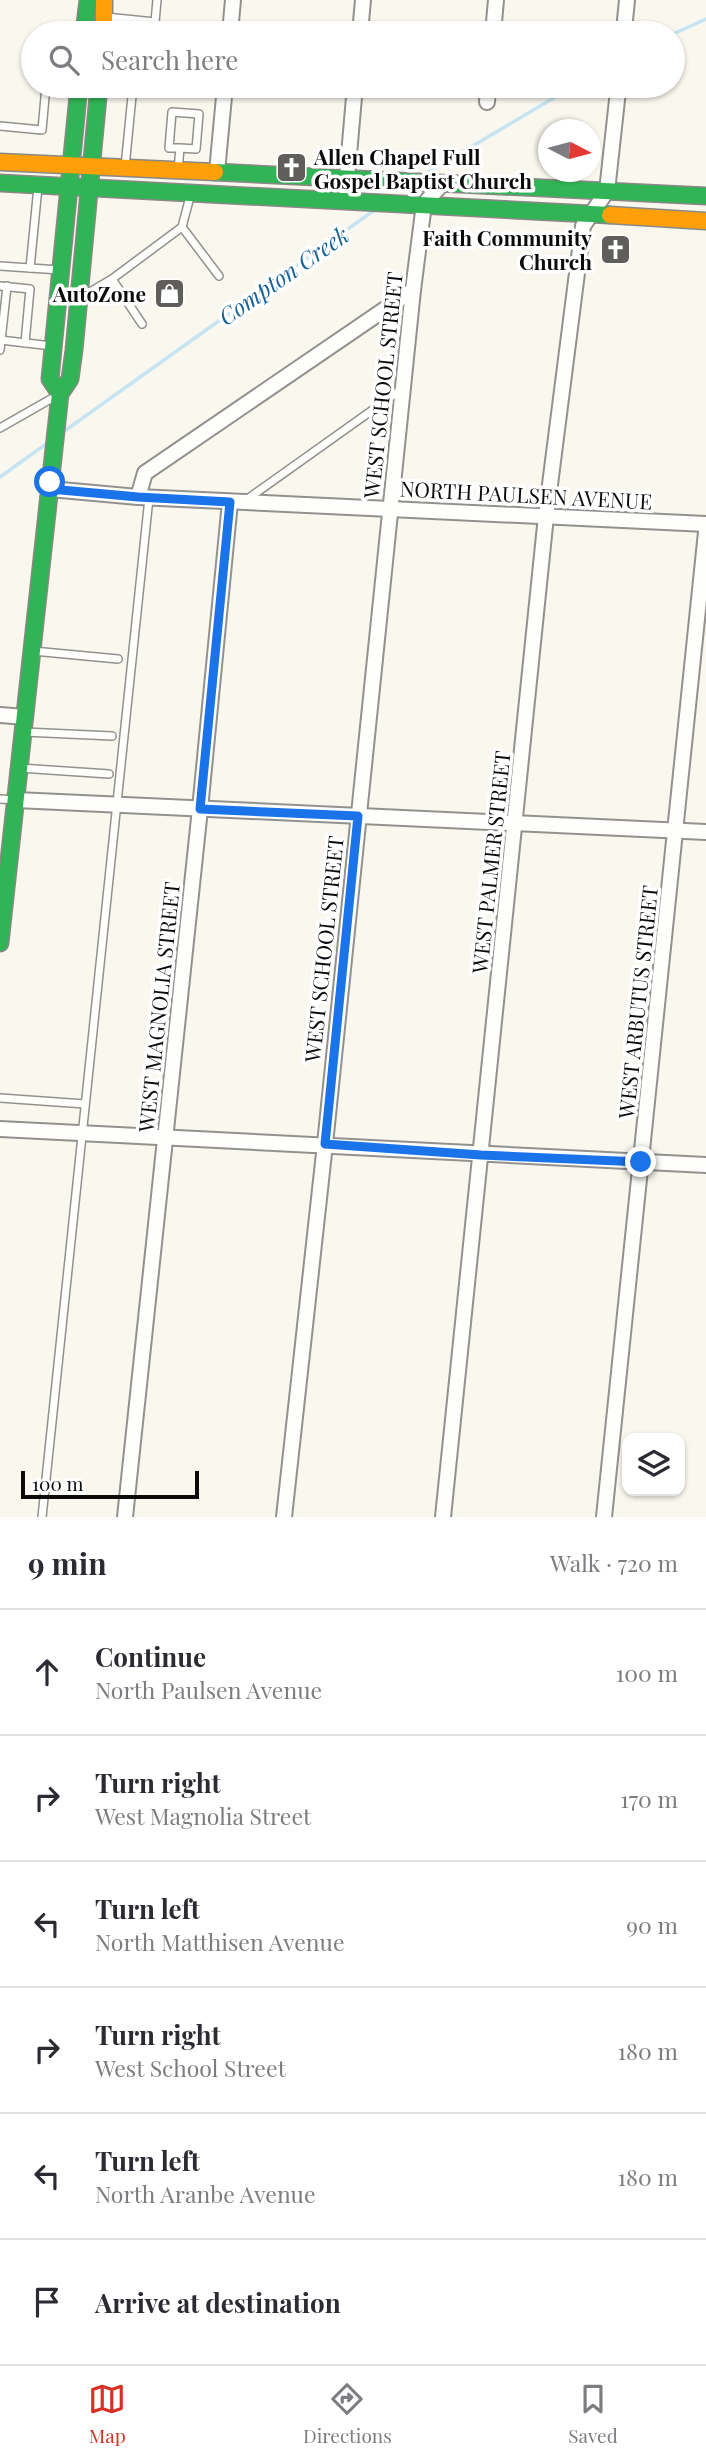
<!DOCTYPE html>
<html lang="en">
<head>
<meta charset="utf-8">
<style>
	body { margin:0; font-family:"Playfair Display",serif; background:#f7f7f7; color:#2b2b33 }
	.controls { position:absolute; right:21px; bottom:21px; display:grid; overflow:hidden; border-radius:14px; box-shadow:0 2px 5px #0004 }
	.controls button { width:63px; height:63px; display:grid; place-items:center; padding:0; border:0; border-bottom:2px solid #e1e1e2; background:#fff; color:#2b2b33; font:35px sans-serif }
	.compass { position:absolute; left:538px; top:119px; width:63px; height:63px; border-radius:50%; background:#fff; box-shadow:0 2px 5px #0004; rotate:96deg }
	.scale { position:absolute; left:21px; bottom:18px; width:178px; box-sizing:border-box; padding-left:7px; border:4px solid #0b0b0b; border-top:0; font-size:19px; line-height:24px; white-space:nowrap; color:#0b0b0b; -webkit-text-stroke:5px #fff; paint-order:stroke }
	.stop { position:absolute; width:21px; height:21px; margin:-16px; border:5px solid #1a73e8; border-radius:50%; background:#fff }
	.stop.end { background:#1a73e8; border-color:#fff; box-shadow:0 2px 7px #0008 }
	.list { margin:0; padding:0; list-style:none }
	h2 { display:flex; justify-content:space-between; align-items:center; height:91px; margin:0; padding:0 28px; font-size:30px }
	h2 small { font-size:23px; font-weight:400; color:#7c7c81 }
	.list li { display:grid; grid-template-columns:46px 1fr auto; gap:21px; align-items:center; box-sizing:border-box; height:126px; padding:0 28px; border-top:2px solid #e1e1e2 }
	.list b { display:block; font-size:26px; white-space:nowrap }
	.list p { margin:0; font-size:23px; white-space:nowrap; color:#7c7c81 }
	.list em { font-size:23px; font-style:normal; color:#7c7c81 }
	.icon { flex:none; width:38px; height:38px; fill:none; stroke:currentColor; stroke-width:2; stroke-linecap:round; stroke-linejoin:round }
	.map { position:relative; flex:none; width:706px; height:1517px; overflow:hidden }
	.search { position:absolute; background:#fff; box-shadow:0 2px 5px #0004; left:21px; right:21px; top:21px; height:77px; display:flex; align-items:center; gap:18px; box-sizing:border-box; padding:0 24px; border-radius:38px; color:#7c7c81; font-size:26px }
	.sheet { height:847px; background:#fff }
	nav { display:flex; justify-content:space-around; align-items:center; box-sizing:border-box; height:98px; border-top:2px solid #e1e1e2; background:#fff; font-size:19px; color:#7c7c81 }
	nav a { display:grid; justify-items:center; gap:4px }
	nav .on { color:#d93025 }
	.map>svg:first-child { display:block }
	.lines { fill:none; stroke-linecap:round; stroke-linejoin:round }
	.stream { stroke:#c6e4f2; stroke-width:3.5 }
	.lane-casing { stroke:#93918e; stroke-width:10 }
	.street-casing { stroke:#93918e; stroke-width:18 }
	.fast-casing { stroke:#898884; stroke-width:19 }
	.slow-casing { stroke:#898884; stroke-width:19 }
	.lane { stroke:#fefefd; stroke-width:7 }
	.street { stroke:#fefefd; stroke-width:14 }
	.fast { stroke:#30b455; stroke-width:16 }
	.slow { stroke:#ff9f0a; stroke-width:16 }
	.route { stroke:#1a73e8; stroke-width:9 }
	.labels { text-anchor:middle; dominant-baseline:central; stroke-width:7; stroke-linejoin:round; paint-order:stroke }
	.poi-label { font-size:21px; font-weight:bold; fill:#0b0b0b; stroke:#fff; text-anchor:end }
	.street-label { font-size:21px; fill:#0b0b0b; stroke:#fff }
	.water-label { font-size:23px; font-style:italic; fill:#196299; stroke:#fff }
</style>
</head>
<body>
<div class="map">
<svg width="706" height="1517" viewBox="0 0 706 1517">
	<rect width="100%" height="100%" fill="#faf7ef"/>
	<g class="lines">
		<g class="stream">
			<polyline points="673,34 706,19"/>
			<polyline points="422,176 574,86"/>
			<polyline points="63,432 376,209"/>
			<polyline points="0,477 49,442"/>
		</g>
		<defs>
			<g id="lane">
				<polyline points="106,17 155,22 157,0"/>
				<polyline points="146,33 155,22"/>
				<polyline points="0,126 42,130 46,86"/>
				<polyline points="125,167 133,86"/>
				<polyline points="178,170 180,148 196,149 199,114 172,112 169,148 180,148"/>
				<polyline points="38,187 30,268 60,270"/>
				<polyline points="182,227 219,276"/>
				<polyline points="0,266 30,268"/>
				<polyline points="112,279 142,324"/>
				<polyline points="0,286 30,289 25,343"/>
				<polyline points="83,296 112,279 182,227 191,193"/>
				<polyline points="0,340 52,346"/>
				<polyline points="0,350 7,286"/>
				<polyline points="0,428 56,396"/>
				<polyline points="246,500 402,389"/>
				<polyline points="33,651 118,659"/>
				<polyline points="24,732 112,736"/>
				<polyline points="20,768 109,774"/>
				<polyline points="0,799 15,800"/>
				<polyline points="0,1098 85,1104"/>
				<polyline points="42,1517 149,498"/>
			</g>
			<g id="street">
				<polyline points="625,20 627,0"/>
				<polyline points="230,33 233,0"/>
				<polyline points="360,33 363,0"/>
				<polyline points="493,33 496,0"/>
				<polyline points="487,102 488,86"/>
				<polyline points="217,172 225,86"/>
				<polyline points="345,200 355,86"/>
				<polyline points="50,489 138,497 706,524"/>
				<polyline points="138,497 145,473 413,290"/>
				<polyline points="0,715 25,717"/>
				<polyline points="16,800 706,832"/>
				<polyline points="0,1129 706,1165"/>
				<polyline points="125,1517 200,809 230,502"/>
				<polyline points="284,1517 325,1144 413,290 424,204 442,184"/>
				<polyline points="443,1517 546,516 583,226 607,191 618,91"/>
				<polyline points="604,1517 706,532"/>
			</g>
			<g id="fast">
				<polyline points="84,33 88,0"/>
				<polyline points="215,172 706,196"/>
				<polyline points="0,183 610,215"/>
				<polyline points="60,394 50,379 79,86"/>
				<polyline points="0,943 60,394 70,379 74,350 99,86"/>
			</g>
			<g id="slow">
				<polyline points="104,0 104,33"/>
				<polyline points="0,162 215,172"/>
				<polyline points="610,215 706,221"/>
			</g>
		</defs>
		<use href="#lane" class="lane-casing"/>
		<use href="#street" class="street-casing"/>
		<use href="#fast" class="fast-casing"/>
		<use href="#slow" class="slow-casing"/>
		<use href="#lane" class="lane"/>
		<use href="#street" class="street"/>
		<use href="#fast" class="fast"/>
		<use href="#slow" class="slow"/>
	</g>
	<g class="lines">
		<polyline class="route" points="50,482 50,489 138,497 230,502 200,809 358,816 325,1144 481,1155 641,1162"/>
	</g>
	<defs>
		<symbol id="church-square" viewBox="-11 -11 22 22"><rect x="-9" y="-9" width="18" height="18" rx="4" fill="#5f5e5b" stroke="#fff"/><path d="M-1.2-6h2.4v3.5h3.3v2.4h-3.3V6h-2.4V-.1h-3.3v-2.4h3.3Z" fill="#fff"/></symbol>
		<symbol id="shop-square" viewBox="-11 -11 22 22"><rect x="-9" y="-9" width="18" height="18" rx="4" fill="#5f5e5b" stroke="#fff"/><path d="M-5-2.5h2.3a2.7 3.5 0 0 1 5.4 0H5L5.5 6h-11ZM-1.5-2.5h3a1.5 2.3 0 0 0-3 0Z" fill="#fff"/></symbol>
	</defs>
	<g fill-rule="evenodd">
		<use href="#church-square" x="274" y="150" width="35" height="35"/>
		<use href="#church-square" x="598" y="232" width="35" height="35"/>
		<use href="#shop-square" x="152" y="276" width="35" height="35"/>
	</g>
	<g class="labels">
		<g class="poi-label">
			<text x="314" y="156" text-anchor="start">Allen Chapel Full<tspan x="314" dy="24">Gospel Baptist Church</tspan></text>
			<text x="592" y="237">Faith Community<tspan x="592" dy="24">Church</tspan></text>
			<text x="146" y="293">AutoZone</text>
		</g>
		<g class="street-label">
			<text transform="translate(382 385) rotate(-84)">WEST SCHOOL STREET</text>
			<text transform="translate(526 494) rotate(3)">NORTH PAULSEN AVENUE</text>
			<text transform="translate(490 862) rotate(-84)">WEST PALMER STREET</text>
			<text transform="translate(323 949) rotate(-84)">WEST SCHOOL STREET</text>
			<text transform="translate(637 1002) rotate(-84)">WEST ARBUTUS STREET</text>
			<text transform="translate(158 1007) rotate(-84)">WEST MAGNOLIA STREET</text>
		</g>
		<g class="water-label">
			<text transform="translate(283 275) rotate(-35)">Compton Creek</text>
		</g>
	</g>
</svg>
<div class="controls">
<button><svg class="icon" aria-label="layers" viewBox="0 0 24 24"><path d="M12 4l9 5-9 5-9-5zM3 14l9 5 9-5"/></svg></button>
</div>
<svg class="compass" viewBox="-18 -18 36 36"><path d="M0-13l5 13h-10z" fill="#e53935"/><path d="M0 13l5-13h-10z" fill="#7c7c81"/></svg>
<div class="scale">100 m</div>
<div class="stop" style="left:50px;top:482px"></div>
<div class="stop end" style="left:641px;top:1162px"></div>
<div class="search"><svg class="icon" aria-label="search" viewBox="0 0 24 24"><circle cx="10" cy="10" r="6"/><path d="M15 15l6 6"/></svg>Search here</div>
</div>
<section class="sheet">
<h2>9 min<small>Walk · 720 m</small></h2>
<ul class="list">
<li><svg class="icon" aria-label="ahead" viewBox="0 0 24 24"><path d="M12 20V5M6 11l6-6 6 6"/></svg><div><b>Continue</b><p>North Paulsen Avenue</p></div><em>100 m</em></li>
<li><svg class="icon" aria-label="right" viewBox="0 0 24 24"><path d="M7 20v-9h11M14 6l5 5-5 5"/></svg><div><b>Turn right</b><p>West Magnolia Street</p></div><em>170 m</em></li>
<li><svg class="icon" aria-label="left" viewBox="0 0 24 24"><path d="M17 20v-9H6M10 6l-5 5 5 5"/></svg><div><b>Turn left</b><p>North Matthisen Avenue</p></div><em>90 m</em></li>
<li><svg class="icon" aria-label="right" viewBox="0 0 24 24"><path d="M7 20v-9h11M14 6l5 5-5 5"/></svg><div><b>Turn right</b><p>West School Street</p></div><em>180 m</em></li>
<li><svg class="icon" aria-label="left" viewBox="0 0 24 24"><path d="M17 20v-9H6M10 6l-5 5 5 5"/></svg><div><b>Turn left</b><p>North Aranbe Avenue</p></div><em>180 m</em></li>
<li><svg class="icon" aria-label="arrive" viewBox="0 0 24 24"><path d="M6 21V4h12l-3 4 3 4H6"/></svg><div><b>Arrive at destination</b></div></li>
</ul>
</section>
<nav>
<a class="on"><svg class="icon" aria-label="map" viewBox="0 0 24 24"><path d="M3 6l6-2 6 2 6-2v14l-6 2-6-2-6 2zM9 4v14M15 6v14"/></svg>Map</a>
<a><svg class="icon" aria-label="directions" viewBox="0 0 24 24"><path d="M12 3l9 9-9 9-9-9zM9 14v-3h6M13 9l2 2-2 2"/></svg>Directions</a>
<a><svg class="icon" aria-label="saved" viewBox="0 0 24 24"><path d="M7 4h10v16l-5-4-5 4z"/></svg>Saved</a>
</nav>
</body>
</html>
